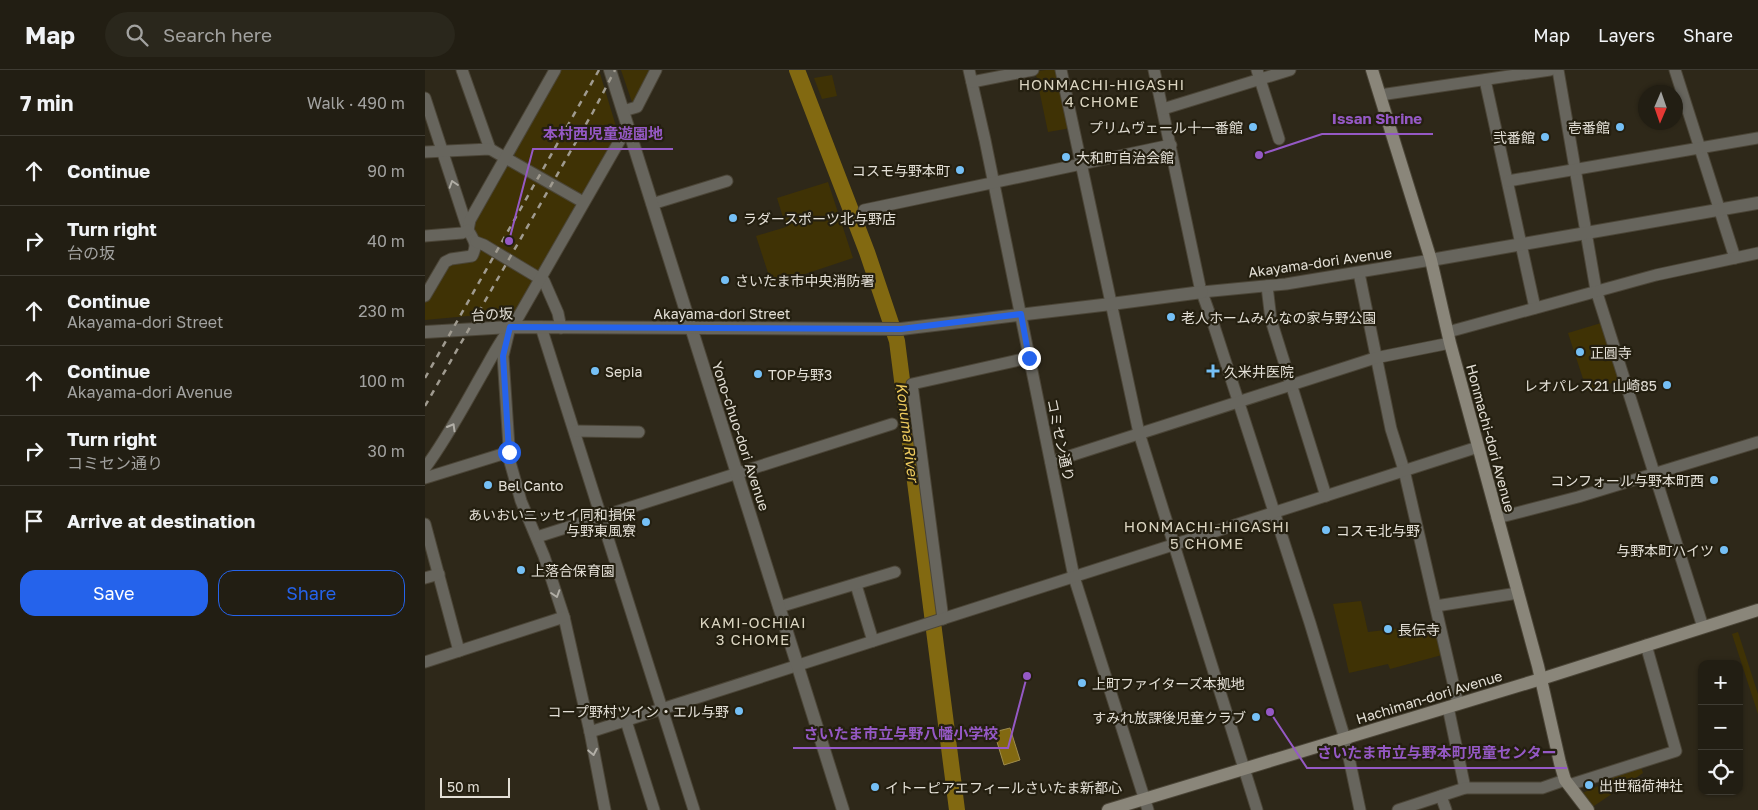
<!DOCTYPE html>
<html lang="en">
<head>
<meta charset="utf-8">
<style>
	body { margin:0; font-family:"Golos Text","Noto Sans JP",sans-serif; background:#2a271c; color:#f1f3f6 }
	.controls { position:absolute; right:15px; bottom:15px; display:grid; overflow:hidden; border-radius:10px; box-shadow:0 1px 4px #0004 }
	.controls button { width:45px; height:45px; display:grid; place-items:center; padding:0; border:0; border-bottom:1px solid #3f3c33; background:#221e13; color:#f1f3f6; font:25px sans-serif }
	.compass { position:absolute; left:1213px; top:15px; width:45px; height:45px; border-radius:50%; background:#221e13; box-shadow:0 1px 4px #0004; rotate:182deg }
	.scale { position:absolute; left:15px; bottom:12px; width:70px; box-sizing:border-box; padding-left:5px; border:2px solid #e3dfd6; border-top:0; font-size:14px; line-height:18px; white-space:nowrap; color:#e3dfd6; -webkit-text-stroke:4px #241f10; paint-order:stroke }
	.stop { position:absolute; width:15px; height:15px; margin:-11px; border:4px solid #2563eb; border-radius:50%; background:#fff }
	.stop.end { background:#2563eb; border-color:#fff; box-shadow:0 1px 5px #0008 }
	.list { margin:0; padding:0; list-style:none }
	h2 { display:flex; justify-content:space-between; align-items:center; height:65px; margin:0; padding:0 20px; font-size:21px }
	h2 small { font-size:16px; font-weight:400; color:#a2a2a0 }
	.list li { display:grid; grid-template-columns:32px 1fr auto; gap:15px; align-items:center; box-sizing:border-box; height:70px; padding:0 20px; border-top:1px solid #3f3c33 }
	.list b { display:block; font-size:19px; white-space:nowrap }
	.list p { margin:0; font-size:16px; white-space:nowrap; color:#a2a2a0 }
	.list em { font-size:16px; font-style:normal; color:#a2a2a0 }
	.actions { display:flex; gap:10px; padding:15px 20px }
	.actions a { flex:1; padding:11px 0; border:1px solid #2563eb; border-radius:15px; text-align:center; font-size:18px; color:#2563eb }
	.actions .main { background:#2563eb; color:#fff }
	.icon { flex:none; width:28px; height:28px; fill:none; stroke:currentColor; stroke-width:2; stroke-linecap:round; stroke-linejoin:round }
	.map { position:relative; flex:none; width:1333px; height:740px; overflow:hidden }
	header { display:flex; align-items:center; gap:30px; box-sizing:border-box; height:70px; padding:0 25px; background:#221e13; border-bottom:1px solid #3f3c33 }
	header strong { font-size:24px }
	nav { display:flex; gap:28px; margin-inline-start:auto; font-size:18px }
	.search { width:350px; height:45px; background:#2a271c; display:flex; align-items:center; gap:12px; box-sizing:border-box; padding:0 18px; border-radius:28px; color:#a2a2a0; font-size:19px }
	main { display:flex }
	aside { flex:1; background:#221e13 }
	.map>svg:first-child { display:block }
	.green { fill:#3f3205 }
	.water { fill:#826911; stroke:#9f8c4c }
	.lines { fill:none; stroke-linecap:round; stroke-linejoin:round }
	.river { stroke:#826911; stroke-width:16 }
	.minor-casing { stroke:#4b4537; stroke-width:13 }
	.tertiary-casing { stroke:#4b4537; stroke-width:14 }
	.secondary-casing { stroke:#4b4537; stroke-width:14 }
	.minor { stroke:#67655d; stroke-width:11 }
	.tertiary { stroke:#67655d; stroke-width:12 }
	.secondary { stroke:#8a867a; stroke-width:12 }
	.rail { stroke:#a09b90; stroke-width:2.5; stroke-dasharray:6 6; stroke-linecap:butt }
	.oneway { stroke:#b1aea6 }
	.route { stroke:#2563eb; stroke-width:6 }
	.poi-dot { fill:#75c0f6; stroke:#241f10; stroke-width:2 }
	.labels { text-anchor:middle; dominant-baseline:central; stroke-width:4.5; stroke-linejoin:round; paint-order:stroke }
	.poi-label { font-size:14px; fill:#e3dfd6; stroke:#241f10; text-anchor:start }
	.street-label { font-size:14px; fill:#e3dfd6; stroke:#241f10 }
	.neighbourhood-label { font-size:15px; letter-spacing:1px; fill:#dad4c0; stroke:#241f10 }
	.water-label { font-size:15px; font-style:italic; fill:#edca5d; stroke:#241f10 }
	.leader { fill:none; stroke:#9559c5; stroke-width:2 }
	.callout-dot { fill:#9559c5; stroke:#241f10; stroke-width:2 }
	.callout-label { font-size:15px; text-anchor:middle; font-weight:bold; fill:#9559c5; stroke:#241f10; stroke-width:4.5; stroke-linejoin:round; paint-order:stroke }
</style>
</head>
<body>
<header>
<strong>Map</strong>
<div class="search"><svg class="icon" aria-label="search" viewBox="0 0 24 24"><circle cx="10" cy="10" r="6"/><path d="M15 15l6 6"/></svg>Search here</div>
<nav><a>Map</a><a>Layers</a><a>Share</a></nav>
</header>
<main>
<aside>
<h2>7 min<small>Walk · 490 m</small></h2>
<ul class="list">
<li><svg class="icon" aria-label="ahead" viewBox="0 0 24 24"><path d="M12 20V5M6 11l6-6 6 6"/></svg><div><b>Continue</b></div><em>90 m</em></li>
<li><svg class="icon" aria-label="right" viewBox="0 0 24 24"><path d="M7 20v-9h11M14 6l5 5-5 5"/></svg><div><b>Turn right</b><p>台の坂</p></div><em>40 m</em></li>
<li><svg class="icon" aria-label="ahead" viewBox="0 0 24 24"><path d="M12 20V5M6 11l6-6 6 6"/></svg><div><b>Continue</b><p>Akayama-dori Street</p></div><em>230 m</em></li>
<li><svg class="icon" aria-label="ahead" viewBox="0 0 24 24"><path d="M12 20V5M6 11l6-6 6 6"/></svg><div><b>Continue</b><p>Akayama-dori Avenue</p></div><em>100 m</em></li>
<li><svg class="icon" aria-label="right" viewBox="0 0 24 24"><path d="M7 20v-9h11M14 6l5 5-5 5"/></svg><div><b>Turn right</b><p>コミセン通り</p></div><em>30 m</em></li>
<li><svg class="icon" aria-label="arrive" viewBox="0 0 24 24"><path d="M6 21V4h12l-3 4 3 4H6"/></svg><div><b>Arrive at destination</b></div></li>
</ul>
<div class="actions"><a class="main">Save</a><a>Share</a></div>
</aside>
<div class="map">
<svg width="1333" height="740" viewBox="0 0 1333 740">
	<rect width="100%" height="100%" fill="#2e2819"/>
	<g class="green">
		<path d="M135 0H174L193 63 89 244H64L0 250V233L21 198 27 192 51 189 47 157 80 99C87 94 90 90 90 81Z"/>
		<polygon points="196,0 228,0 208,35"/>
		<polygon points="621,0 634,0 646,58 623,62 611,5 613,1"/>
		<polygon points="407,5 412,26 397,29 389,8"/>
		<polygon points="403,112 428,188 347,215 331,166 361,157 352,128"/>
		<polygon points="1176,253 1194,310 1193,311 1162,321 1143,263"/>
		<polygon points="936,531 943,562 1010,554 1017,585 965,599 963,594 924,603 908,534"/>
		<polygon points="1313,562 1333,624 1333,644 1307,564"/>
		<polygon points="1215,694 1218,703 1166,738 1155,724 1178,714 1176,707"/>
	</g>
	<polygon class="water" points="585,658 595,690 579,695 569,662"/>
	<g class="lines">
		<polyline class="river" points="372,0 442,182 472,271 532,740"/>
		<defs>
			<g id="minor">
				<polyline points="37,0 65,79"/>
				<polyline points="544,0 560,70 649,507 723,740"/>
				<polyline points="636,0 714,363 832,740"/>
				<polyline points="729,0 775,217 789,256 885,553 920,669 935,740"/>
				<polyline points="832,0 854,69"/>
				<polyline points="1133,0 1171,220 1278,557"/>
				<polyline points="1250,0 1310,188"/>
				<polyline points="1060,10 1110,238"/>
				<polyline points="547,12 608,0"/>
				<polyline points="955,25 1125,0"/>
				<path d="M0 28 43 160C49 170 53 175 47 186L26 189 20 192 0 226"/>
				<polyline points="738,39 865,0"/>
				<polyline points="198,41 212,37 231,0"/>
				<polyline points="0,82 65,79 158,132"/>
				<polyline points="1083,111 1333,68"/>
				<polyline points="227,134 302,111"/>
				<polyline points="439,140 746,75"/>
				<polyline points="43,160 45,150 130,0"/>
				<polyline points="0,166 37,163 43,160"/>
				<polyline points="51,172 59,175 119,211 133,243 136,258"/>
				<polyline points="934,203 966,359 979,400 1033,634"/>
				<polyline points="842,216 846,250 901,426"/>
				<polyline points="777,222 861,214 1006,190"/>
				<polyline points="85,257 78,286 85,392 96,431 119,486 139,547 165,662 180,740"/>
				<polyline points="116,257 269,740"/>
				<polyline points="1023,262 1231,205 1333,183"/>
				<polyline points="150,361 214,362"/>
				<polyline points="626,392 950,288 1025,273"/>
				<path d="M0 398C23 367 41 332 60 299 69 283 78 265 91 251L203 56"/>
				<polyline points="0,408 84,382"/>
				<polyline points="1072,448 1153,427 1333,372"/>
				<polyline points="0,454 34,581"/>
				<polyline points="112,467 467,354"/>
				<polyline points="0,508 14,504"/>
				<polyline points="431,515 448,571"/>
				<polyline points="1011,536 1093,523"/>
				<polyline points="354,537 470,502"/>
				<polyline points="518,549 487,314 603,288"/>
				<polyline points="0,592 139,547"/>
				<polyline points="1023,637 1040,718"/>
				<polyline points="201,651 229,740"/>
				<polyline points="165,662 1053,377"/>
				<polyline points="1144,715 1251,681 1221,575"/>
				<polyline points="1016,726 1021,740"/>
				<polyline points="973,740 1040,718 1117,718 1140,710"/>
			</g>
			<g id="tertiary">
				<polyline points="185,0 418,740"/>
				<polyline points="1006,190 1333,133"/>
				<polyline points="0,262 85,257 476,259 686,234 777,222"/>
			</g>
			<g id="secondary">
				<polyline points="947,0 1006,190 1025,273 1113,596 1135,693 1140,710 1163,740"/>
				<polyline points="683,740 1116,609 1333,540"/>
			</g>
		</defs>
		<use href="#minor" class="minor-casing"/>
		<use href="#tertiary" class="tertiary-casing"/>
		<use href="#secondary" class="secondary-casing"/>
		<use href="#minor" class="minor"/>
		<use href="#tertiary" class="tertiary"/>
		<use href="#secondary" class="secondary"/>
		<g class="rail">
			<polyline points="0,308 174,0"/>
			<polyline points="0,336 168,42 190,0"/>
		</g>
	</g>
	<defs><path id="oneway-chevron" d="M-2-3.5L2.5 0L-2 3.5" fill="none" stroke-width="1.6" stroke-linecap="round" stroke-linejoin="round" transform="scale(1.25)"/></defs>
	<g class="oneway">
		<use href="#oneway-chevron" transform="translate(28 114) rotate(-108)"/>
		<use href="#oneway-chevron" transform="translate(27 357) rotate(-60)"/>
		<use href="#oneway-chevron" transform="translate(131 524) rotate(72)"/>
		<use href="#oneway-chevron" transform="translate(168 682) rotate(79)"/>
	</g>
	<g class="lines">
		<polyline class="route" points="84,382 78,286 85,257 476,259 596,244 604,288"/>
	</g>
	<g class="poi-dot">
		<circle cx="828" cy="57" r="5"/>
		<circle cx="1195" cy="57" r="5"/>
		<circle cx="1120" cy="67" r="5"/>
		<circle cx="641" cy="87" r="5"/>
		<circle cx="535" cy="100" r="5"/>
		<circle cx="308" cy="148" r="5"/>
		<circle cx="300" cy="210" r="5"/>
		<circle cx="746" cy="247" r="5"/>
		<circle cx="1155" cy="282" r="5"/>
		<circle cx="170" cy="301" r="5"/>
		<path d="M785.5 293.5h5v5h5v5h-5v5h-5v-5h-5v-5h5z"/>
		<circle cx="333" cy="304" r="5"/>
		<circle cx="1242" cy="315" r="5"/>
		<circle cx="1289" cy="410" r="5"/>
		<circle cx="63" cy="415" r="5"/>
		<circle cx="221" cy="452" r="5"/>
		<circle cx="901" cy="460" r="5"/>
		<circle cx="1299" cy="480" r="5"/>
		<circle cx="96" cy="500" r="5"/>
		<circle cx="963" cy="559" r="5"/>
		<circle cx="657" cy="613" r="5"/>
		<circle cx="314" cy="641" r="5"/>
		<circle cx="831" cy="647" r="5"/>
		<circle cx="1164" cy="715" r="5"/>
		<circle cx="450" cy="717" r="5"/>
	</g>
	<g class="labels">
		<g class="poi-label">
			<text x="818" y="57" text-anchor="end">プリムヴェール十一番館</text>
			<text x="1185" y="57" text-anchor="end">壱番館</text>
			<text x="1110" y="67" text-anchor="end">弐番館</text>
			<text x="651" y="87">大和町自治会館</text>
			<text x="525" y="100" text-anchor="end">コスモ与野本町</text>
			<text x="318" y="148">ラダースポーツ北与野店</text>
			<text x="310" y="210">さいたま市中央消防署</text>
			<text x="756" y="247">老人ホームみんなの家与野公園</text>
			<text x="1165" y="282">正圓寺</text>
			<text x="180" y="301">Sepia</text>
			<text x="799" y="301">久米井医院</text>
			<text x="343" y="304">TOP与野3</text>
			<text x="1232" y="315" text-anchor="end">レオパレス21 山崎85</text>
			<text x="1279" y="410" text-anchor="end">コンフォール与野本町西</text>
			<text x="73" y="415">Bel Canto</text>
			<text x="211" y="444" text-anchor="end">あいおいニッセイ同和損保<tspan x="211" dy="16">与野東風寮</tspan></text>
			<text x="911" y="460">コスモ北与野</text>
			<text x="1289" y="480" text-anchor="end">与野本町ハイツ</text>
			<text x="106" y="500">上落合保育園</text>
			<text x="973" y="559">長伝寺</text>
			<text x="667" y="613">上町ファイターズ本拠地</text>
			<text x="304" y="641" text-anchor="end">コープ野村ツイン・エル与野</text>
			<text x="821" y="647" text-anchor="end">すみれ放課後児童クラブ</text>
			<text x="1174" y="715">出世稲荷神社</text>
			<text x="460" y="717">イトーピアエフィールさいたま新都心</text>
		</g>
		<g class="street-label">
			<text transform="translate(895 192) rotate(-8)">Akayama-dori Avenue</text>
			<text x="297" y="243">Akayama-dori Street</text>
			<text transform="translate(67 244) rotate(-3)">台の坂</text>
			<text transform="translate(316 366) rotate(72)">Yono-chuo-dori Avenue</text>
			<text transform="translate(1066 368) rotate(75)">Honmachi-dori Avenue</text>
			<text transform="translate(636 370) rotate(78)">コミセン通り</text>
			<text transform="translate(1004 627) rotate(-17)">Hachiman-dori Avenue</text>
		</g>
		<g class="neighbourhood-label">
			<text x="677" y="14">HONMACHI-HIGASHI<tspan x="677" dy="17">4 CHOME</tspan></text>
			<text x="782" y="456">HONMACHI-HIGASHI<tspan x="782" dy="17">5 CHOME</tspan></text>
			<text x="328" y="552">KAMI-OCHIAI<tspan x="328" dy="17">3 CHOME</tspan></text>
		</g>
		<g class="water-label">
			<text transform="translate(483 362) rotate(83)">Konuma River</text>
		</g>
	</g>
	<path class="leader" d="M834 85L897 64H1008M84 171L108 79H248M602 606L583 678H368M845 642L882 698H1142"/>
	<g class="callout-dot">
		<circle cx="834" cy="85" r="5"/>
		<circle cx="84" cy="171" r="5"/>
		<circle cx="602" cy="606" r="5"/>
		<circle cx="845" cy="642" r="5"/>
	</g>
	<g class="callout-label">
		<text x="952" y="54">Issan Shrine</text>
		<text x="178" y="69">本村西児童遊園地</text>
		<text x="476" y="669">さいたま市立与野八幡小学校</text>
		<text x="1012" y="688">さいたま市立与野本町児童センター</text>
	</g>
</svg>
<div class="controls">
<button>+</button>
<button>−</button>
<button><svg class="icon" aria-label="locate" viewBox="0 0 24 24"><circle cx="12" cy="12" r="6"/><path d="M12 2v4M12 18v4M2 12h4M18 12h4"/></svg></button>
</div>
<svg class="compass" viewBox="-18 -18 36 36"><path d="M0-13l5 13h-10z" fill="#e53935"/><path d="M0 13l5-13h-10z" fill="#a2a2a0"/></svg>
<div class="scale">50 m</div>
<div class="stop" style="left:84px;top:382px"></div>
<div class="stop end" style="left:604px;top:288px"></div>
</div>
</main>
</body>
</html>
